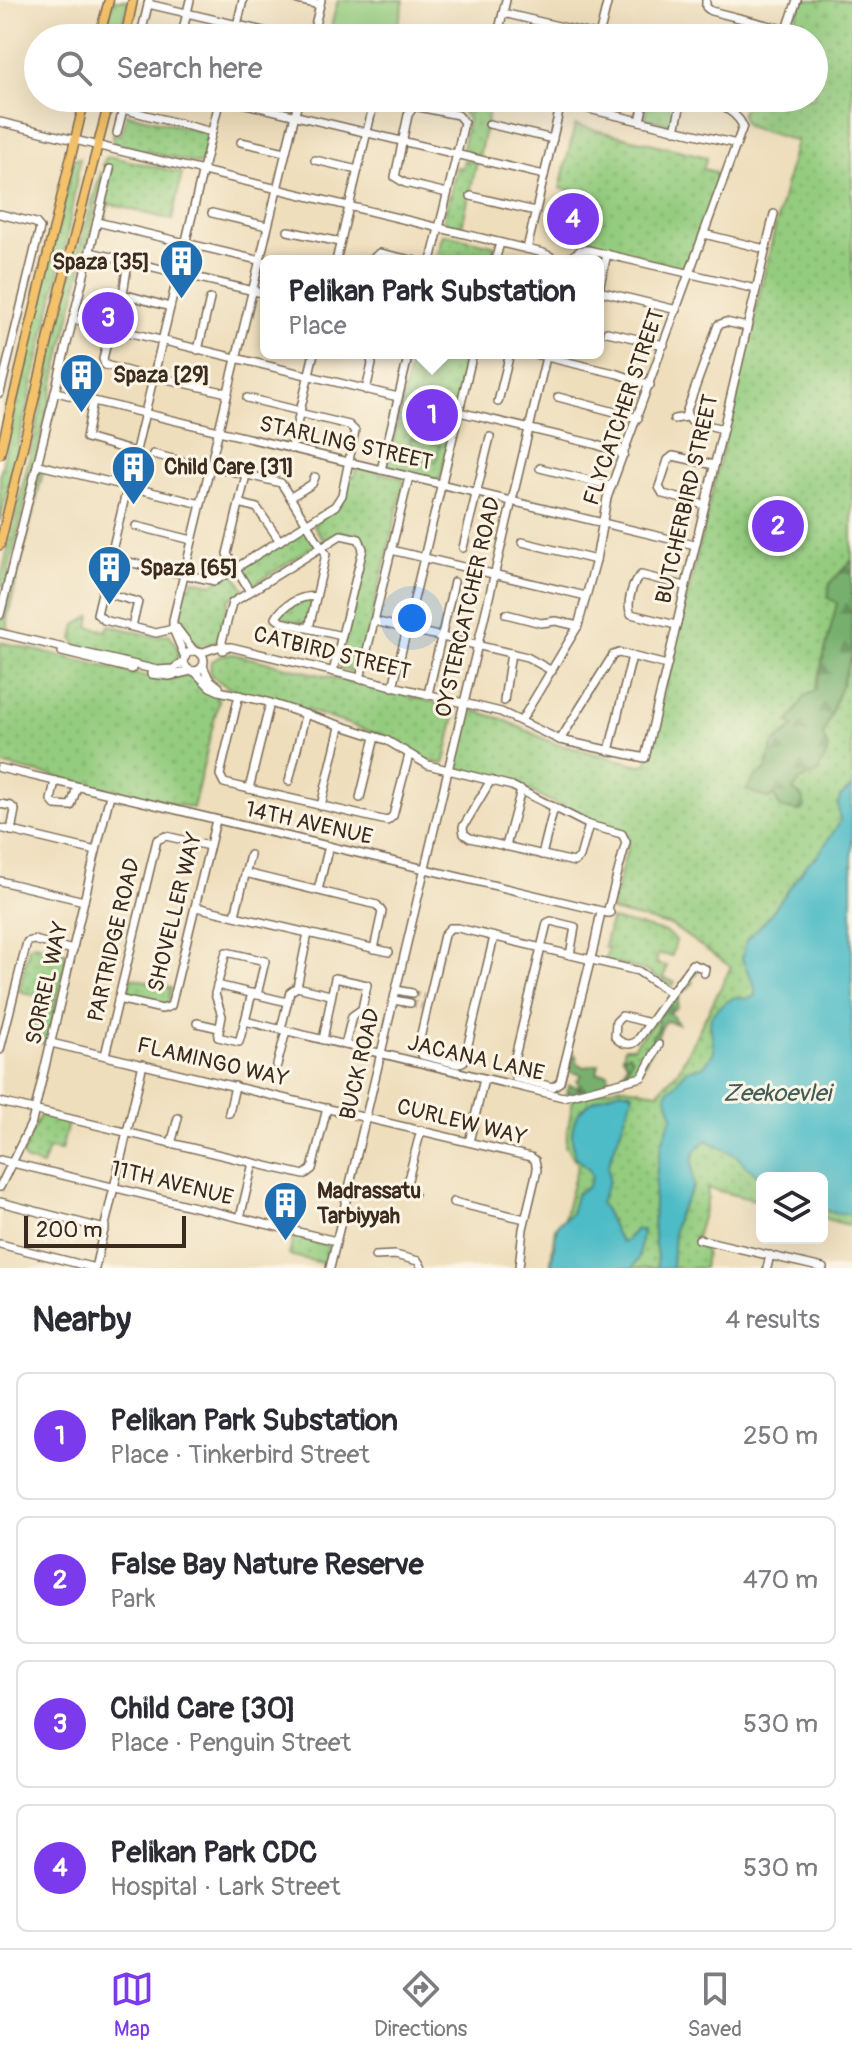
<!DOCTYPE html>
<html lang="en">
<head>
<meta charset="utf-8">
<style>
	body { margin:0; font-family:Pangolin,sans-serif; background:#f7f7f7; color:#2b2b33 }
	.controls { position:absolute; right:24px; bottom:24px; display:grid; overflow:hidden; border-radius:12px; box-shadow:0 8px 32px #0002 }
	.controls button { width:72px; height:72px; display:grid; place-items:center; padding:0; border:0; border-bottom:2px solid #e1e1e2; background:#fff; color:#2b2b33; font:40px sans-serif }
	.scale { position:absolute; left:24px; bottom:20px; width:162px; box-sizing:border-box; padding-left:8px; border:4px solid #3b2a1e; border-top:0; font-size:22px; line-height:28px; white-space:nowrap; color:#3b2a1e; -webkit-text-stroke:6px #fcf5e5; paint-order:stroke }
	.you { position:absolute; left:412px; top:618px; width:28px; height:28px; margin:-20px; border:6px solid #fff; border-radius:50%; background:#1a73e8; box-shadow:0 0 0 12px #1a73e833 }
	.badge { display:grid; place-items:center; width:52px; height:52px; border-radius:50%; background:#7c3aed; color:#fff; font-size:26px; font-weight:700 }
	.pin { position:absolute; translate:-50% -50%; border:4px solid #fff; box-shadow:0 2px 8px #0006 }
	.popup { position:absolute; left:260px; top:255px; width:344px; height:104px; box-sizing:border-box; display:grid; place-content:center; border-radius:12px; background:#fff; filter:drop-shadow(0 2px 6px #0005); font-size:26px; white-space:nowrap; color:#7c7c81 }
	.popup b { font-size:30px; color:#2b2b33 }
	.popup::after { content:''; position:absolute; left:50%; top:100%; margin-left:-16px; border:16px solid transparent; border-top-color:#fff }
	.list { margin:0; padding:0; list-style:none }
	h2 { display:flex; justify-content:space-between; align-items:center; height:104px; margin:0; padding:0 32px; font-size:34px }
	h2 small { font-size:26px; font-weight:400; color:#7c7c81 }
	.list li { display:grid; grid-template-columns:52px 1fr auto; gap:24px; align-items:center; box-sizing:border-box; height:128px; margin:0 16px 16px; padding:0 16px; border:2px solid #e1e1e2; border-radius:12px }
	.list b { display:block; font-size:30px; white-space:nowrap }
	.list p { margin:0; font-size:26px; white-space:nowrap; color:#7c7c81 }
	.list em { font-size:26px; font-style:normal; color:#7c7c81 }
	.icon { flex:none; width:44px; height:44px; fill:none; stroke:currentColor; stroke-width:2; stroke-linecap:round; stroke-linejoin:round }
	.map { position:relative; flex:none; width:852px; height:1268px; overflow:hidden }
	.search { position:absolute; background:#fff; box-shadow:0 8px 32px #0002; left:24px; right:24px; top:24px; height:88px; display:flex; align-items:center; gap:20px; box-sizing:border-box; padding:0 28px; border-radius:44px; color:#7c7c81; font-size:30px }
	.sheet { height:680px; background:#fff }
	nav { display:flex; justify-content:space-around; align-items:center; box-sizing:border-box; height:112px; border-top:2px solid #e1e1e2; background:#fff; font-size:22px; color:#7c7c81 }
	nav a { display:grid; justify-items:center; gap:4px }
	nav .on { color:#7c3aed }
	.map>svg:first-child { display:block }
	.green { fill:url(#green-dots); stroke:#687b4e; stroke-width:2 }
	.forest { fill:url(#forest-firs); stroke:#596d46; stroke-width:2 }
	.pitch { fill:#94cc7f; stroke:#687b4e; stroke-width:2 }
	.water { fill:#4ebcc6; stroke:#447372; stroke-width:2 }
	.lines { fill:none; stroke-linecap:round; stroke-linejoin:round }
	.minor-tunnel { stroke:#caba9c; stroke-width:7; stroke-dasharray:7 3.5; stroke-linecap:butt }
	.minor-casing { stroke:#7a6955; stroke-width:10 }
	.major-casing { stroke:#7a6955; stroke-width:11 }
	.minor { stroke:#fff; stroke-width:7 }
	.major { stroke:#f3c26a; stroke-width:8 }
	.labels { text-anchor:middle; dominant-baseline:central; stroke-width:6; stroke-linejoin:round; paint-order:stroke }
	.poi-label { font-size:22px; font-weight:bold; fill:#3b2a1e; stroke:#fcf5e5; text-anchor:start }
	.street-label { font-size:22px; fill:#3b2a1e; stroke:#fcf5e5 }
	.water-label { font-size:24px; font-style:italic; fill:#425d59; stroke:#fcf5e5 }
</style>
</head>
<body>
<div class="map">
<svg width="852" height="1268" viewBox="0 0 852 1268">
	<defs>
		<pattern id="green-dots" width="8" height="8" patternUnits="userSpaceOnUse" patternTransform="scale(2)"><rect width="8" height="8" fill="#94cc7f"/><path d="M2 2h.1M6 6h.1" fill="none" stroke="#80af6d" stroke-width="1.8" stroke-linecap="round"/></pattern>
		<pattern id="forest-firs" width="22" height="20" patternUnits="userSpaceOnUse" patternTransform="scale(2)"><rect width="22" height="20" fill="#77b06e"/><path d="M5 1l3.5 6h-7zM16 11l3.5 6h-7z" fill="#638f5a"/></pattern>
	</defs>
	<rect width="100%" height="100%" fill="#fcf5e5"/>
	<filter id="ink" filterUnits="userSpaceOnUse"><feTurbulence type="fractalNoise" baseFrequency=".0125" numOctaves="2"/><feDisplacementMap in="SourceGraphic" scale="16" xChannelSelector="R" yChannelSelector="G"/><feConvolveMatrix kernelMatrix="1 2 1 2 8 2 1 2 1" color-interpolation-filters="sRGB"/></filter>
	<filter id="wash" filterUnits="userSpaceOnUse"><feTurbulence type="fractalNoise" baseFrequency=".006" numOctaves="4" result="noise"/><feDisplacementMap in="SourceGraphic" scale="32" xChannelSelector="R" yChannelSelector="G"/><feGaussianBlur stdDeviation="1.8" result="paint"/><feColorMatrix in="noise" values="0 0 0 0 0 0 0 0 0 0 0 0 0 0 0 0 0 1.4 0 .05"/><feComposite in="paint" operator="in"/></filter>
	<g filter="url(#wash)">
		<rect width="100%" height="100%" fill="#eedebc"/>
		<g class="green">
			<polygon points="113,0 128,0 119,38 104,38"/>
			<polygon points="802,0 852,0 852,1226 822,1218 822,1178 762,1178 762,1202 707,1188 708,1197 695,1241 706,1252 704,1268 550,1268 555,1227 564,1218 578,1164 565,1146 573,1099 618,1086 658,1092 678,1071 731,967 672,926 611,911 629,840 624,832 597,825 509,780 457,769 454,765 466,715 471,710 502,719 553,743 640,765 647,764 796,141 746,126 741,116 747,98 814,98 814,38 788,38"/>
			<polygon points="474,98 492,98 479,156 463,152 462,149 468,119 461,111 470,113"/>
			<polygon points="648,98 678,98 672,125 645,118"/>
			<polygon points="127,114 206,132 208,137 202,163 199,164 115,144 112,138 113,133 121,135"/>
			<polygon points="575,125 707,157 703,169 715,172 715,176 721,178 689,266 686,268 593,247 594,241 590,240 600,198 560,188"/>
			<polygon points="112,157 182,173 172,220 110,204 104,215 107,216 106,220 102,219 112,167 102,165 106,158"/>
			<polygon points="80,158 66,243 0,522 0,474 74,159"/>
			<polygon points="464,160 477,162 462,226 446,224 444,218 457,167 462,168"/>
			<polygon points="101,172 103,179 5,587 0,583 76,258"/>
			<polygon points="443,234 493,245 495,249 492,261 435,261"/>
			<polygon points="413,353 470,353 440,480 387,467"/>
			<polygon points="357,467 401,478 404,482 360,668 354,672 340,669 339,667 367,546 361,536 339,531 323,540 313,524 342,504 350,476 354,477"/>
			<polygon points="42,469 47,469 43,472 7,620 7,626 11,632 0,629 0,619 4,619 39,471"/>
			<polygon points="307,527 317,544 250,587 241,569"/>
			<polygon points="232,574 235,574 244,589 229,600 219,642 197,646 179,624 185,585 191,587 193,580 212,584"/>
			<polygon points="306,598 313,601 306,624 280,618 279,615"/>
			<path d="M91 616 89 627 107 631 109 625 157 637 169 634C176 645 185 655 172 665L157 668 79 648 73 639 76 625Z"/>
			<polygon points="0,642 162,680 190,675 218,694 216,699 219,700 193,808 0,764"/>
			<polygon points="233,654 454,707 456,711 445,761 443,764 427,760 387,737 270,698 229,688 210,675 211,662 220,656"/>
			<polygon points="611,919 665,932 676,940 672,956 658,954 656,964 667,966 664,978 675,982 672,986 646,971 605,961 608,948 604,947"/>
			<polygon points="34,944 63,951 68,955 57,1001 19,991 29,947"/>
			<polygon points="130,977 171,988 168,1003 163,1004 128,995"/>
			<polygon points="38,1000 57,1005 46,1044 28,1040"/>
			<path d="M657 1018C663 1034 645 1058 636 1072L626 1074 629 1055 623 1056 625 1047H633Z"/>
			<polygon points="40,1115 68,1123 61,1151 48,1149 42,1166 26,1161 22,1155"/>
			<polygon points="294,1236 327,1245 328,1252 322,1263 289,1255"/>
		</g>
		<g class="forest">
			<polygon points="852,560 852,655 823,736 829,750 817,773 800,781 793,790 802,797 805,807 801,811 781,808 774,796 769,799 746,790 756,776 766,770 773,744 794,727 789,722 805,696 815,691 837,603 828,598 830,583"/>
			<polygon points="692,970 699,970 691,980 693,983 679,996 677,1008 670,1012 678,1024 665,1021 641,1070 621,1078 627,1063 623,1056 629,1054 632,1058 626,1073 636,1071 644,1060 646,1046 652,1044 652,1036 659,1028 657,1018"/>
			<polygon points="574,1053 577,1058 576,1063 584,1067 599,1064 597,1073 608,1073 609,1080 598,1089 567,1093 569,1085 580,1088 577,1081 582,1075 569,1071"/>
		</g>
		<g class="pitch">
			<polygon points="338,0 404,0 395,38 328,38"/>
			<polygon points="411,438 440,445 436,462 407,455"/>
		</g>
		<g class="water">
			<path d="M852 787V1215L828 1211 822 1206V1178H762L746 1166 737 1156 707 1140C688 1153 692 1165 694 1186L677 1216 674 1230 672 1268H657C658 1257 655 1247 654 1236 652 1203 656 1144 673 1116L666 1095 669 1089 675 1086C682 1072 687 1068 703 1067L714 1052C711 1018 701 1016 735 997L747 999 755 996V987L742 959 746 940 767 919 807 864 818 855 840 822 838 805 840 797Z"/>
			<path d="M621 1090 633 1093 632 1099 608 1165 609 1181 600 1203C611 1216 612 1232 622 1243L626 1241 635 1230H642L639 1258 633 1268H551L557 1226 571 1213 577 1193 588 1187 592 1177 589 1169 575 1156C564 1114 584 1101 621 1090Z"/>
		</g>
	</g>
	<g filter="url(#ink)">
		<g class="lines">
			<g class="minor-tunnel">
				<polyline points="412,993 424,996"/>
				<polyline points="410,1003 422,1006"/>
			</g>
			<defs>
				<g id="minor">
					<polyline points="298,0 320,5"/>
					<polyline points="706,0 706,7 711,11 787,30"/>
					<polyline points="148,4 293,38"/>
					<polyline points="503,13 609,38"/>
					<polyline points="599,36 608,0"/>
					<polyline points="140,38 149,1"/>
					<polyline points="181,38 190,0"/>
					<polyline points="234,38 243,0"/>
					<polyline points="312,38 321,0"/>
					<polyline points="497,38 506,0"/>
					<polyline points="784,38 797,0"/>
					<polyline points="221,98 544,175"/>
					<polyline points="542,98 737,144"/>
					<polyline points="123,109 212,132"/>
					<polyline points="640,121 645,98"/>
					<polyline points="0,122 543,253 550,256 554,261"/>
					<polyline points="489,124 553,139"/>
					<polyline points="117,133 126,98"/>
					<polyline points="241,142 285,152"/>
					<polyline points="315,160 358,170"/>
					<polyline points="471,196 535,211"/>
					<polyline points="212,213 267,226"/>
					<polyline points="0,214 36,223 40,228 0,393"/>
					<polyline points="97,222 266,262"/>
					<polyline points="288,231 340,242"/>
					<polyline points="704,234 765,249"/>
					<polyline points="527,249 561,103"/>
					<polyline points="90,252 266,294"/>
					<polyline points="336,261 375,98"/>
					<polyline points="371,261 379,253 415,261"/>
					<path d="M431 261C442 215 454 169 464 122L458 115 414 106 408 115 395 177 405 183 447 193"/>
					<polyline points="495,261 500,243"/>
					<polyline points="565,261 581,250 588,250 756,289"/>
					<polyline points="128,262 123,294 170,307"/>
					<polyline points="599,291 677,310"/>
					<polyline points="598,293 607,254"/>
					<polyline points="73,319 398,397"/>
					<polyline points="110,329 103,359 105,365 153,378"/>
					<polyline points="265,329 266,330"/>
					<polyline points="607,332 664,345"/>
					<polyline points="198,350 210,299"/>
					<polyline points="363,353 370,356 372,364 366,390"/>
					<polyline points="530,353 618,374 650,385"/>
					<polyline points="171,380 227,393"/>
					<polyline points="56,392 695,545"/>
					<polyline points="558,397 638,418"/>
					<polyline points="247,398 300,411"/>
					<polyline points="93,401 86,438 135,452"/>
					<polyline points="498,402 510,353"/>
					<polyline points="459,412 594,444 624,454"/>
					<polyline points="674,419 687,417"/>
					<polyline points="723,429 691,421 686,413 718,325 726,322 747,327"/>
					<polyline points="291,449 314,353"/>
					<polyline points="153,454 209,468"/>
					<polyline points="39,465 201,504"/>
					<polyline points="210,466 281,483 326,554 309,628"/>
					<polyline points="540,468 612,486"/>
					<polyline points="381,470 409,353"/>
					<polyline points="246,475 227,554 249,590"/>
					<polyline points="291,497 312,484 315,477"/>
					<polyline points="239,503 257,508 280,541"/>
					<polyline points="705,505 663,494 659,487 668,460 673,456 714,465"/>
					<polyline points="136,526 192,540"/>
					<polyline points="522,542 596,560"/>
					<polyline points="463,548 490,437"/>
					<polyline points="391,550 586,596"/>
					<polyline points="110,558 215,581 335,506 342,495 355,431 349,425 299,413"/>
					<polyline points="102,592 138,602 132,626"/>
					<path d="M316 597C302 594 282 606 276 618L281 622 342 636"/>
					<polyline points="506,614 541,623 556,621 578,626"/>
					<polyline points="0,615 110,169"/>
					<polyline points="374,621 527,657 552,671"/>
					<path d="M676 625 631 614C626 604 632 582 641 575L685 586"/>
					<polyline points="177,628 156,633 104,620 97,614 220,98"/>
					<polyline points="179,631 194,651"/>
					<polyline points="0,633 157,670 173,669 184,662"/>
					<polyline points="223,650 222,641 232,603 341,535 359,539 363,549 333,672"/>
					<circle cx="194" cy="661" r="10"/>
					<polyline points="62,652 132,669"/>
					<polyline points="200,653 218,647 231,647 501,712 560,740 645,758 774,214"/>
					<polyline points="185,657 173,629 173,620 299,98"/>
					<polyline points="203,666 209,679 219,687"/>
					<polyline points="194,671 210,687 219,691 264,701 386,740 428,765 512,786 589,825 622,834 626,842 607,913"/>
					<polyline points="151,674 169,676 191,671"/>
					<polyline points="360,679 409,477"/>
					<polyline points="393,687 473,353"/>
					<polyline points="428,694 454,582"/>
					<polyline points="239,695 220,775 224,783 387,821 393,816 409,755"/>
					<polyline points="504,701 511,653"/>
					<path d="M521 721 578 626 596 560 607 498 743 126C733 105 709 102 688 98L681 104 675 130"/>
					<polyline points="560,740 613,655 619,653 667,665"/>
					<polyline points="609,751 632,656"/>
					<polyline points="0,768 610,913"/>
					<polyline points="491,780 463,827 464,834 470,838 574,862 580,857 589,825"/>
					<polyline points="55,781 51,800 55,805 71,806 77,787"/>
					<polyline points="289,781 305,716"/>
					<polyline points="249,789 270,703"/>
					<polyline points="360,798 375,737"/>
					<polyline points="0,804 11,806 15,810 11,831"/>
					<polyline points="321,806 340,727"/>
					<polyline points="0,828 96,851 110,795"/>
					<polyline points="506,846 521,790"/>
					<polyline points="542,855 554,807"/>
					<polyline points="245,873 377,905 382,912 374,949"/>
					<polyline points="0,881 84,901 32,1122 0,1187"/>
					<polyline points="318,890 329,846"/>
					<polyline points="84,901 96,851"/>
					<polyline points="196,907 389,952"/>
					<polyline points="235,915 250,855"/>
					<path d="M494 937 464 1061 458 1064 422 1055 418 1047 444 935 450 928H458L638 971 671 993 637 1041C630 1047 620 1043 615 1037L616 1022 622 1016 650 1023"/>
					<polyline points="594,946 601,912"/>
					<polyline points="570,955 575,927 551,921 547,923 512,1069 516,1078 553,1087 560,1082 593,950"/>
					<polyline points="217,985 287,1002"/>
					<polyline points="297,987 308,933"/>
					<polyline points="396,990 412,993"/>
					<polyline points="252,993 245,1021 563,1097 642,1077 659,1045"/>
					<polyline points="671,993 692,964 705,969 704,973"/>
					<polyline points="118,999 162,1009 171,1006 216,820"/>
					<polyline points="394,1000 410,1003"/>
					<polyline points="245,1021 239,1042 218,1037 222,1016 215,994 226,952 265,961 257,995"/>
					<polyline points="197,1023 219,1028"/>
					<polyline points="281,1029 290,992 297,987 330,995"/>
					<polyline points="323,1040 335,978 367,985 362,1009 352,1016 345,1045"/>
					<polyline points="51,1043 531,1157 535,1160 537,1170 523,1229 519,1268"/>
					<polyline points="0,1050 27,942 34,940 73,950"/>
					<polyline points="105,1055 157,840 166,836 209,846"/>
					<polyline points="277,1065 286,1031"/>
					<polyline points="0,1102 304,1175 312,1169 327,1108"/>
					<polyline points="229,1113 235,1086"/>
					<polyline points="469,1142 484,1079"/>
					<polyline points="171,1144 178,1118"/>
					<polyline points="0,1160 336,1241"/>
					<polyline points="414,1194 406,1187 421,1130"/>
					<polyline points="0,1202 105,1229"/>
					<polyline points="453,1202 525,1219"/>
					<polyline points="240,1218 253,1163"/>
					<polyline points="699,1239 823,1268"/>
					<polyline points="0,1244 95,1268"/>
					<polyline points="375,1256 395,1255 418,1261 422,1268"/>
					<polyline points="95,1268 143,1064"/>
					<polyline points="330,1268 547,353"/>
					<polyline points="767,1268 770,1255"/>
				</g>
				<g id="major">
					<polyline points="99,38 109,0"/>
					<polyline points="125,38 133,0"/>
					<polyline points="0,454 85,98"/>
					<polyline points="0,545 55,311 110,98"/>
				</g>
			</defs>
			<use href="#minor" class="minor-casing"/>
			<use href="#major" class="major-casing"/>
			<use href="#minor" class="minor"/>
			<use href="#major" class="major"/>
		</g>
	</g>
	<defs>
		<symbol id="building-pin" viewBox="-11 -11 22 30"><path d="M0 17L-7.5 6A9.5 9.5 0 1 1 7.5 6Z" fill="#1f6fb2" stroke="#fcf5e5"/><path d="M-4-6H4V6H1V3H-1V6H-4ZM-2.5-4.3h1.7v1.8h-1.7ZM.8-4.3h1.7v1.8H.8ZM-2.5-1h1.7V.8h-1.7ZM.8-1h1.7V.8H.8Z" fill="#fff"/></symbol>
	</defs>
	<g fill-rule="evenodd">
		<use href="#building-pin" x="156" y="236" width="51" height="69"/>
		<use href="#building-pin" x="56" y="350" width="51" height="69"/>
		<use href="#building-pin" x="108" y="442" width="51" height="69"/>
		<use href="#building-pin" x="84" y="542" width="51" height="69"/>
		<use href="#building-pin" x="260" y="1178" width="51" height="69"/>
	</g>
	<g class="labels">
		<g class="poi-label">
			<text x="150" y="262" text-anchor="end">Spaza [35]</text>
			<text x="113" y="375">Spaza [29]</text>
			<text x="164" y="467">Child Care [31]</text>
			<text x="140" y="568">Spaza [65]</text>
			<text x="317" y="1191">Madrassatu<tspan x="317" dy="25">Tarbiyyah</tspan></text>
		</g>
		<g class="street-label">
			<text transform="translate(624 407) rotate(-71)">FLYCATCHER STREET</text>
			<text transform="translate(346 443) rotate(13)">STARLING STREET</text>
			<text transform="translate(687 499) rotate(-77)">BUTCHERBIRD STREET</text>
			<text transform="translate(468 607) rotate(-77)">OYSTERCATCHER ROAD</text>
			<text transform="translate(332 653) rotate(14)">CATBIRD STREET</text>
			<text transform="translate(309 823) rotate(13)">14TH AVENUE</text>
			<text transform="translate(175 912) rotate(-76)">SHOVELLER WAY</text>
			<text transform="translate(114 940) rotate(-77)">PARTRIDGE ROAD</text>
			<text transform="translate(47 983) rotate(-77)">SORREL WAY</text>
			<text transform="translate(476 1058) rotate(13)">JACANA LANE</text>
			<text transform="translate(213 1062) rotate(13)">FLAMINGO WAY</text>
			<text transform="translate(360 1064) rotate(-77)">BUCK ROAD</text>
			<text transform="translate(462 1122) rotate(14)">CURLEW WAY</text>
			<text transform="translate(172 1183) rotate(14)">11TH AVENUE</text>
		</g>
		<g class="water-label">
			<text x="777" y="1093">Zeekoevlei</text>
		</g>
	</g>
</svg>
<div class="controls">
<button><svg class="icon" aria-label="layers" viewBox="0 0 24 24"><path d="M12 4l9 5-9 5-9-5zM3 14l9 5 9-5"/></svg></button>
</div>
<div class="scale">200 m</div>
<div class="you"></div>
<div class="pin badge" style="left:432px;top:415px">1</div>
<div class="popup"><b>Pelikan Park Substation</b>Place</div>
<div class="pin badge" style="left:778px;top:526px">2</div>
<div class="pin badge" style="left:108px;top:318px">3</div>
<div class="pin badge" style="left:573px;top:219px">4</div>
<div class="search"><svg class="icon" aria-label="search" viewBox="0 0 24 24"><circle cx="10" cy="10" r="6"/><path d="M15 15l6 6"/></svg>Search here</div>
</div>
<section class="sheet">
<h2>Nearby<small>4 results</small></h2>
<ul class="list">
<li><span class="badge">1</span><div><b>Pelikan Park Substation</b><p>Place · Tinkerbird Street</p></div><em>250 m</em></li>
<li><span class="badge">2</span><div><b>False Bay Nature Reserve</b><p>Park</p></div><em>470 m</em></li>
<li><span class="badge">3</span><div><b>Child Care [30]</b><p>Place · Penguin Street</p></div><em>530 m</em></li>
<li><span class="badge">4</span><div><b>Pelikan Park CDC</b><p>Hospital · Lark Street</p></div><em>530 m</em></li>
</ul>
</section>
<nav>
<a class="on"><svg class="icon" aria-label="map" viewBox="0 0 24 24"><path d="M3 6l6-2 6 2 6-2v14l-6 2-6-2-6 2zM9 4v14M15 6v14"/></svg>Map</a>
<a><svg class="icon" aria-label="directions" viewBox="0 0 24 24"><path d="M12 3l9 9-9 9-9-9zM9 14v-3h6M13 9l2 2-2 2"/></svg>Directions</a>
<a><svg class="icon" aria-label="saved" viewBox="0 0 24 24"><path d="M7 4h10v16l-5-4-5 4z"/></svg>Saved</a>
</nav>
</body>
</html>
